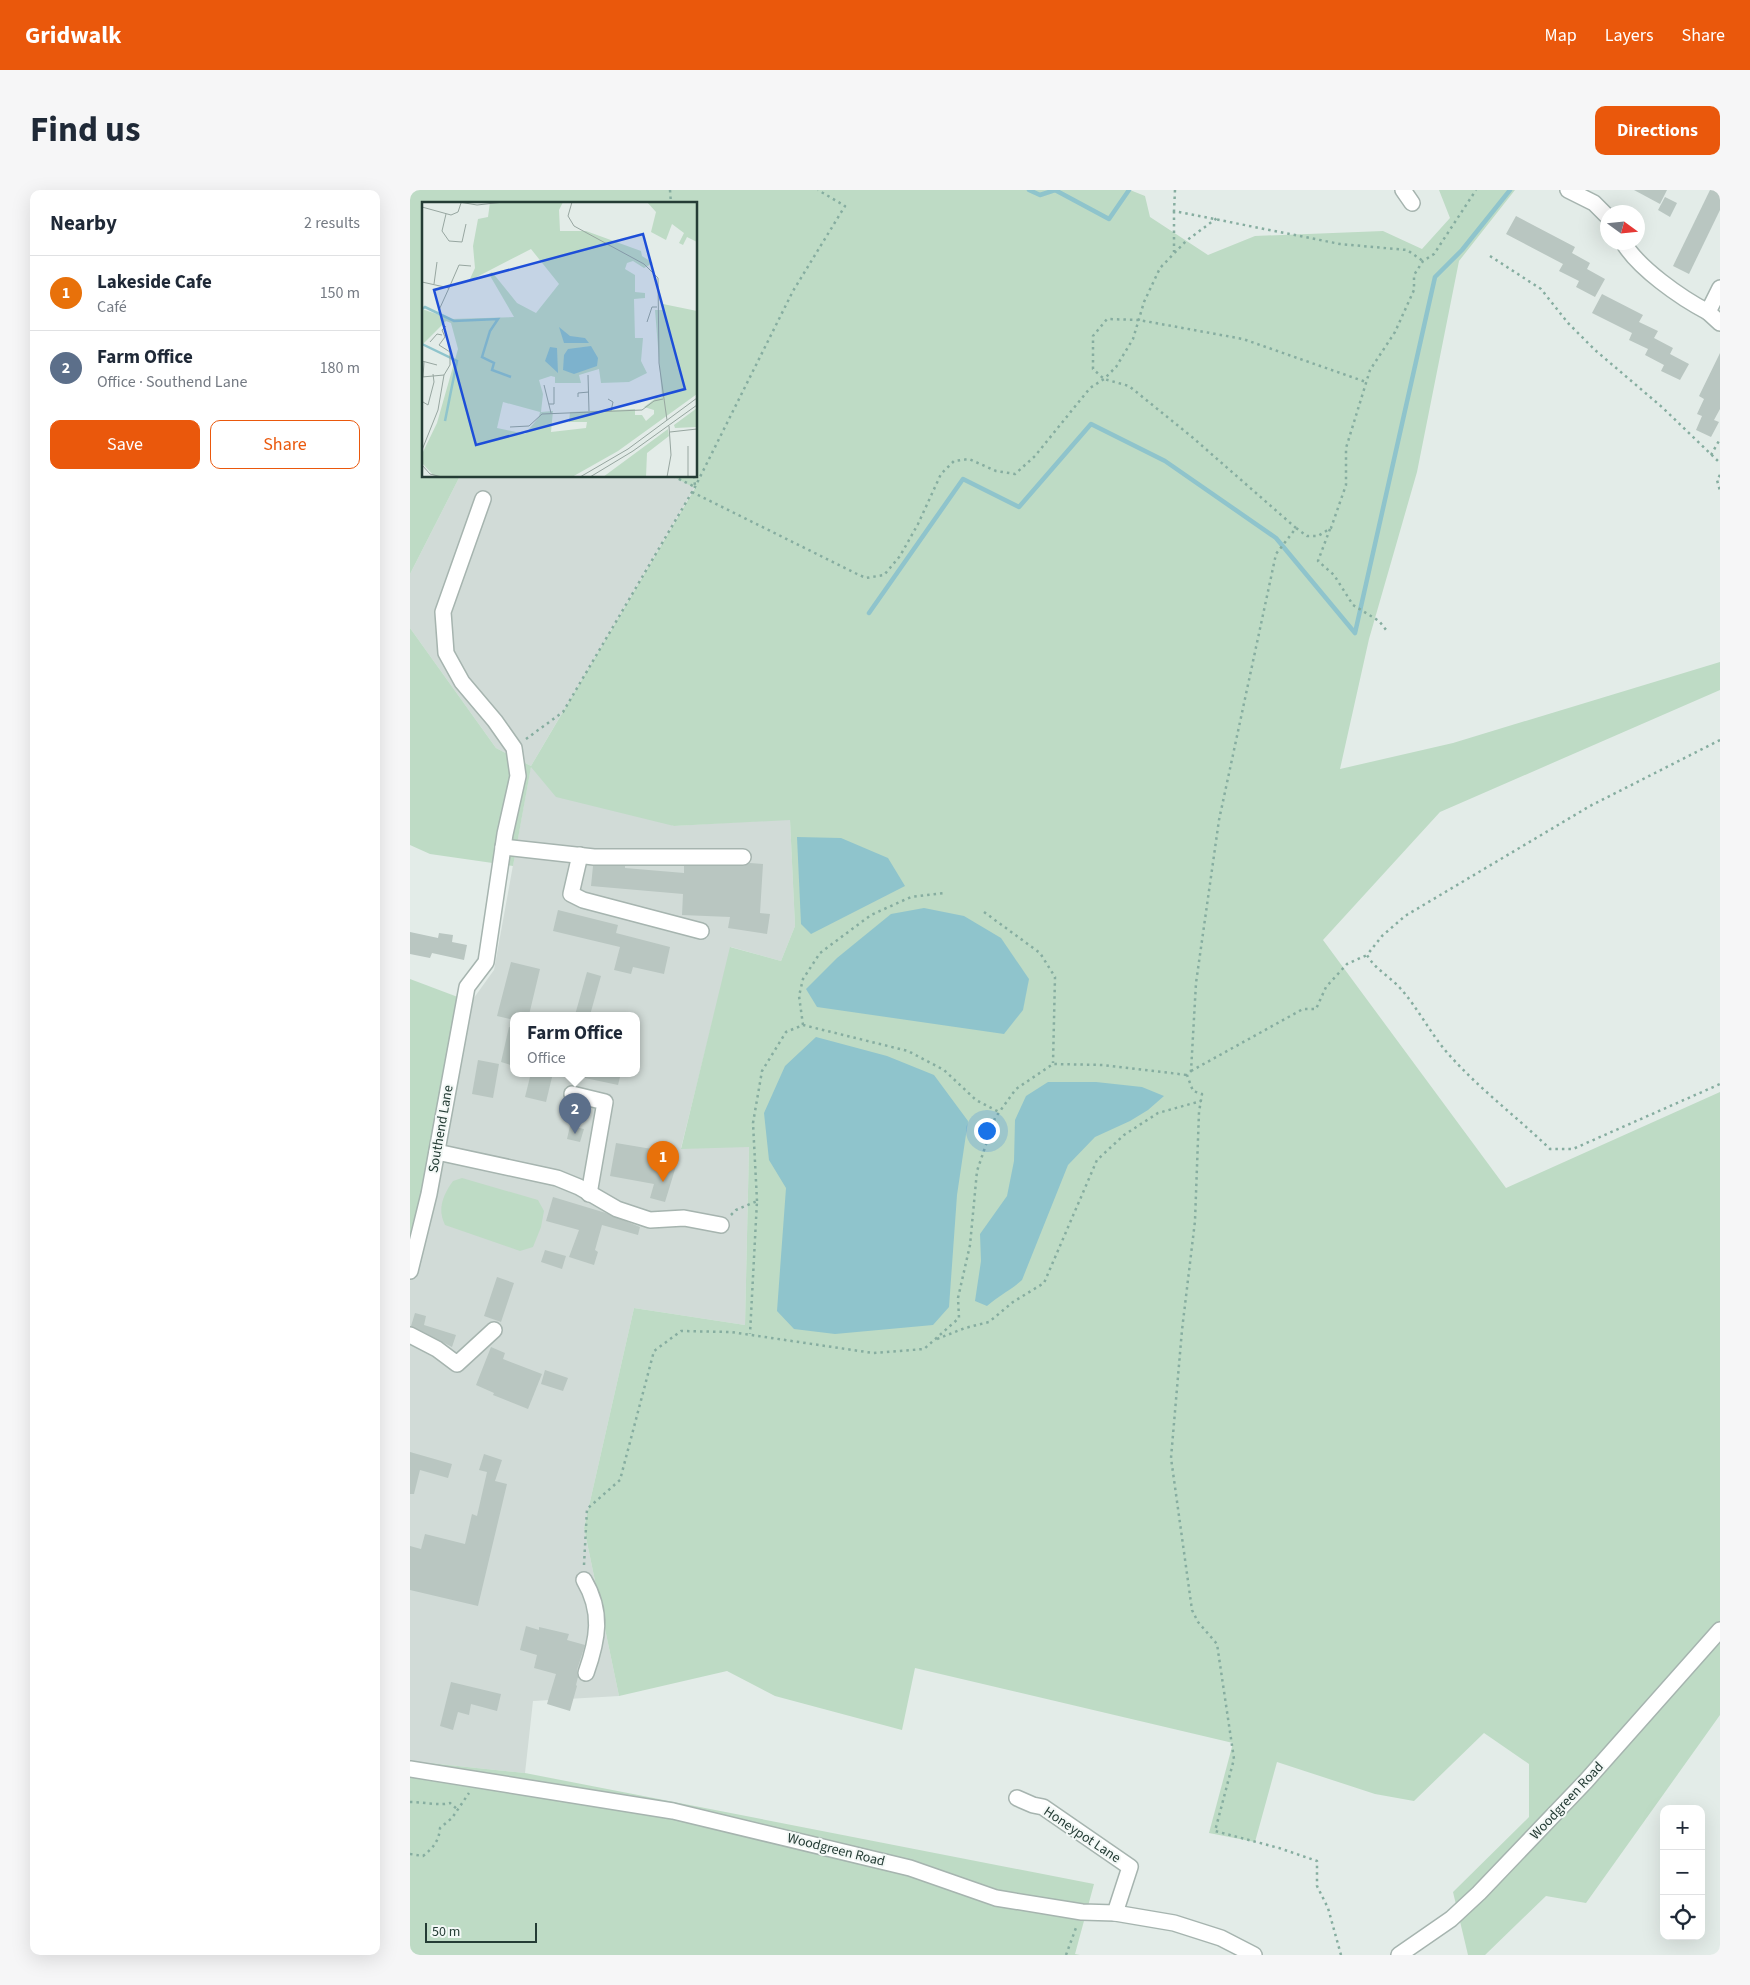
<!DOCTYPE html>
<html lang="en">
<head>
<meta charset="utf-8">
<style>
	body { margin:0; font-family:"Source Sans 3",sans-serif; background:#f6f6f7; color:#1f2937 }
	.controls { position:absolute; right:15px; bottom:15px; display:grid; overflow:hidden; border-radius:10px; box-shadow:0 5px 20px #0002 }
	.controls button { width:45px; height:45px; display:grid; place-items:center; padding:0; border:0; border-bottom:1px solid #e0e1e3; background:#fff; color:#1f2937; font:25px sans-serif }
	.compass { position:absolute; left:1190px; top:15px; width:45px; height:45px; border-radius:50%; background:#fff; box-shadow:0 5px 20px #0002; rotate:105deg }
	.scale { position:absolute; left:15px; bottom:12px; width:112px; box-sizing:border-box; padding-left:5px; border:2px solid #243c35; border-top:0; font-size:14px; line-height:18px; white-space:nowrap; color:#243c35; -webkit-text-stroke:4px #f3f8f6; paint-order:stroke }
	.you { position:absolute; left:576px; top:940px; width:18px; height:18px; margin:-12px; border:4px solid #fff; border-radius:50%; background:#1a73e8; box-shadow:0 0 0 8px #1a73e833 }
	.badge { display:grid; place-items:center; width:32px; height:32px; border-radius:50%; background:#ea580c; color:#fff; font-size:16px; font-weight:700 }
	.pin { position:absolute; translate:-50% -41px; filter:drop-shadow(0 1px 2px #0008) }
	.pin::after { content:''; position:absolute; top:26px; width:18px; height:15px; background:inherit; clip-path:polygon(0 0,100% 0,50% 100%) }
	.popup { position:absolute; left:100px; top:822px; width:130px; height:65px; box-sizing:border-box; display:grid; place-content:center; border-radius:10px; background:#fff; filter:drop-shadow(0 1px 4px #0005); font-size:16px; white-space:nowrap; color:#747a83 }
	.popup b { font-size:19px; color:#1f2937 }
	.popup::after { content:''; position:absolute; left:50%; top:100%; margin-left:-10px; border:10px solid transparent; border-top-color:#fff }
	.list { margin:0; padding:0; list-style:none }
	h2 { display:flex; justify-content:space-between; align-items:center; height:65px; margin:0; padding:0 20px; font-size:21px }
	h2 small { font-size:16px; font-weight:400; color:#747a83 }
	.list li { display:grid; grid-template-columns:32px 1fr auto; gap:15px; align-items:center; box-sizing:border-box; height:75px; padding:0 20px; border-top:1px solid #e0e1e3 }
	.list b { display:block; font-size:19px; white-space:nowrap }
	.list p { margin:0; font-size:16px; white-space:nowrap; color:#747a83 }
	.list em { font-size:16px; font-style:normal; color:#747a83 }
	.actions { display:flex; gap:10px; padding:15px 20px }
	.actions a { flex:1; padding:11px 0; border:1px solid #ea580c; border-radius:10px; text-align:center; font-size:18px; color:#ea580c }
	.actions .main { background:#ea580c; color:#fff }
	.icon { flex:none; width:28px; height:28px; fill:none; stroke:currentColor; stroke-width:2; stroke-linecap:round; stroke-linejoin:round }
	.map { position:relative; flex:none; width:1310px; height:1765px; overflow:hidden; border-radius:10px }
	header { display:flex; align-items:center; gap:30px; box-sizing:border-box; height:70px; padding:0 25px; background:#ea580c; color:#fff }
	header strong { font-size:24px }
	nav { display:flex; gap:28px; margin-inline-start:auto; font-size:18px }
	.intro { display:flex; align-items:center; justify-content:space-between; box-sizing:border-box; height:120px; padding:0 30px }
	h1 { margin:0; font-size:35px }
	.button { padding:12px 22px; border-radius:10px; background:#ea580c; color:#fff; font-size:18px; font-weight:700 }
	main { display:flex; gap:30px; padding:0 30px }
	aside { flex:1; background:#fff; border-radius:10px; box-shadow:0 5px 20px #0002 }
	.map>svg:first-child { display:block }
	.built { fill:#d1dbd7; fill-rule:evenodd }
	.green { fill:#bedbc5 }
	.water { fill:#8fc4cc }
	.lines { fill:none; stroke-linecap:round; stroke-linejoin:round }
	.stream { stroke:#8fc4cc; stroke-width:4.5 }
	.building { fill:#b9c6c1 }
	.minor-casing { stroke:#a6b4af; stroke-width:18 }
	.path { stroke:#86ada0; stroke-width:2.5; stroke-dasharray:2.5 4; stroke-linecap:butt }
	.minor { stroke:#fff; stroke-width:15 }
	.labels { text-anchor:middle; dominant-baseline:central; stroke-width:4; stroke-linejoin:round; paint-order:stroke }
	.street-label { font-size:14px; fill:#243c35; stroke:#f3f8f6 }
	.inset-river { fill:none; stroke:#8fc4cc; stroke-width:2.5 }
	.inset-road { fill:none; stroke:#97a6a0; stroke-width:1 }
	.view { fill:#1d4ed8; fill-opacity:0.15; stroke:#1d4ed8; stroke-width:2.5 }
	.inset-edge { fill:none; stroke:#243c35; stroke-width:2.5 }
</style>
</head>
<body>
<header>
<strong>Gridwalk</strong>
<nav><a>Map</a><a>Layers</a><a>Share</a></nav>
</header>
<div class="intro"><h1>Find us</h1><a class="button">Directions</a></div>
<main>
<aside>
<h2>Nearby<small>2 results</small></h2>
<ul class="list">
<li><span class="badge" style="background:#e8710a">1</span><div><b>Lakeside Cafe</b><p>Café</p></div><em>150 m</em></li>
<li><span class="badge" style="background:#5c6f8a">2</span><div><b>Farm Office</b><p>Office · Southend Lane</p></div><em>180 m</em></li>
</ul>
<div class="actions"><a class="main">Save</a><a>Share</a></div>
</aside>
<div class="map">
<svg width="1310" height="1765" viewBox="0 0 1310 1765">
	<rect width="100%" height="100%" fill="#e3ece8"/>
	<path class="built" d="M50 286H262L285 297 121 576 264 636 380 629 385 736 371 771 321 757 271 958 339 956 335 1135 224 1118 174 1338 209 1506 123 1511 115 1583 0 1571V1091L61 812 84 780 121 576 86 558 0 438V384ZM104 825H226V883H104Z"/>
	<g class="green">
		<polygon points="0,0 720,0 735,6 740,27 798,65 845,46 973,41 1012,59 1040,28 1029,0 1105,0 1049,71 1007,282 959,449 930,579 1043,553 1310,472 1310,500 1030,622 913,750 1096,998 1310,902 1310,1525 1176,1713 1136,1706 1075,1765 1058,1765 1043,1702 1119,1627 1119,1574 1074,1543 1004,1611 965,1604 867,1572 845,1652 799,1643 823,1553 505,1478 492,1540 365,1506 317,1481 209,1506 174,1338 224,1118 335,1135 339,957 271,959 320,757 371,771 385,736 380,630 264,636 146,607 121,577 103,676 20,664 0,655 0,438 86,558 121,576 285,298 262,286 286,286 286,14 14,14 14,286 50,286 0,384"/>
		<polygon points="0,789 61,812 0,1091"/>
		<path d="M52 988 128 1010 134 1021 131 1037 123 1057 110 1061 35 1035C27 1019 33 1005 43 991Z"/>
		<polygon points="0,1571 115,1583 684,1694 665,1764 670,1765 0,1765"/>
	</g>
	<g class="water">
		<polygon points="387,647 431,648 478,668 495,696 401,744 391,734"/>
		<polygon points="514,718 554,726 591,748 619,789 613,820 594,844 407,817 396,799 427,768 481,724"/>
		<polygon points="406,847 477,866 524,885 558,931 547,1005 539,1117 523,1135 425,1144 384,1139 367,1121 376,998 359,970 354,923 375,876"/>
		<path d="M638 892H686L732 897 754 906 738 920 720 931 685 947 658 975 612 1090C601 1100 588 1106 577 1116L565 1111 571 1071 570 1044 597 1006 604 971 605 930 616 906Z"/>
	</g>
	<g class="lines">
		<g class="stream">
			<polyline points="619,0 630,5 645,0 699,29 719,0"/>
			<polyline points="459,423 553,289 609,317 681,234 755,271 866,348 945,443 1025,87 1052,60 1100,0"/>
		</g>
	</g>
	<g class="building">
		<polygon points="1224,0 1257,0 1250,14"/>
		<polygon points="1300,0 1310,0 1310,20 1279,84 1263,76"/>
		<polygon points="1255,7 1267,13 1260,27 1248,20"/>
		<polygon points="1106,26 1165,57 1162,63 1180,73 1177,79 1195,89 1185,107 1166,97 1169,91 1149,81 1153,74 1096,44"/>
		<polygon points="1192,104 1233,125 1229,132 1248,141 1244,148 1263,158 1260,164 1279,174 1270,190 1251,181 1254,175 1235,165 1238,159 1219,150 1222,143 1182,123"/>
		<polygon points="1310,163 1310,219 1304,230 1309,232 1301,247 1286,240 1292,226 1287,224 1294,209 1289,206"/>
		<polygon points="340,673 353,674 350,723 360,724 357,744 318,738 320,727 272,725 273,704 181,696 183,676 215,676 215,678 274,683 274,676 333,676"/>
		<polygon points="148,720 208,735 206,743 260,757 254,784 223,777 221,784 204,780 210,757 143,741"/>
		<polygon points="0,742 28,748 29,743 43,745 42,752 57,755 54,770 22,763 20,768 0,764"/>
		<polygon points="101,772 130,779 119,825 104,825 104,830 87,826"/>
		<polygon points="177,782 191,786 180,825 165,825"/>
		<polygon points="99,837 104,838 104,876 91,872"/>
		<polygon points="68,870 89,874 83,908 62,904"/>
		<polygon points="121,883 143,883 136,912 115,907"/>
		<polygon points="175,883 211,883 208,895 175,888"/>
		<polygon points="160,936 174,939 170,952 157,949"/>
		<polygon points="206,953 248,960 246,970 266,976 255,1012 240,1008 244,994 200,986"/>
		<polygon points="143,1007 196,1023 230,1037 228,1045 192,1035 185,1060 188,1062 184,1075 159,1067 169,1040 136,1031"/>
		<polygon points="135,1060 156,1066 152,1079 131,1072"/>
		<polygon points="87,1087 104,1093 91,1132 74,1126"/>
		<polygon points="5,1123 16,1126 14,1135 46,1145 42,1157 1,1136"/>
		<polygon points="81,1157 95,1163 93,1169 132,1184 118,1219 83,1205 84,1203 66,1195"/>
		<polygon points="135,1180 158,1188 153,1201 131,1194"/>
		<polygon points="0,1262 42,1274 38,1288 10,1280 4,1304 0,1304"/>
		<polygon points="74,1264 92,1270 85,1291 97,1294 68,1416 0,1400 0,1356 11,1359 15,1344 55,1354 62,1324 67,1326 77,1282 69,1280"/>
		<polygon points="116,1436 129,1440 129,1437 159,1444 157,1450 175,1455 167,1480 168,1487 166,1495 167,1496 160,1521 137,1514 146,1484 124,1478 127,1465 110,1460"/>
		<polygon points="41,1492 91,1504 87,1521 61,1514 59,1525 48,1522 43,1540 30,1536"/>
	</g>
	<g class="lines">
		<defs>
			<g id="minor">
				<polyline points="993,0 1002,13"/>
				<polyline points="1158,0 1184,13 1198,27"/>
				<path d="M1213 52C1228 78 1271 108 1298 122L1310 98"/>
				<polyline points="1298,122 1310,133"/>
				<polyline points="93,657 184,667 333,667"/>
				<polyline points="170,665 161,704 173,710 291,741"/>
				<polyline points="162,904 195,912 179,1004"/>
				<polyline points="27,962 147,988 169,997 207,1019 240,1030 274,1028 311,1035"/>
				<polyline points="0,1081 19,1004 57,797 76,772 95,644 108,586 104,558 85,531 52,492 36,463 33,422 73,309"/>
				<polyline points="0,1145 27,1159 47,1174 84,1140"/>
				<path d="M174 1390C193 1422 188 1449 176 1483"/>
				<polyline points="0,1579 263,1621 500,1678 586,1708 672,1722 705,1723 764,1733 811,1748 844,1765"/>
				<polyline points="607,1608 623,1615 633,1617 720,1677 705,1723"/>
				<polyline points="989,1765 1041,1729 1069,1703 1176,1591 1310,1440"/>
			</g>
		</defs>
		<use href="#minor" class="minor-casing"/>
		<g class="path">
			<polyline points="260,0 261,14"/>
			<polyline points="765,0 764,21 930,54 997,60 1013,71"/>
			<polyline points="764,21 764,62"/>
			<polyline points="1080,66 1131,99 1158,133 1185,160 1253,218 1310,273"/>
			<polyline points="1301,265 1310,249"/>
			<polyline points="1310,285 1307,290 1310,301"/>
			<polyline points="263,286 285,297"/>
			<polyline points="284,286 285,296"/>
			<polyline points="282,302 447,384 456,388 474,385 490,366 508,334 531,284 544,271 559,269 586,281 605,284 625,266 680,198 694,189 706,177 723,149 734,112 750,78 776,51 807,28"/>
			<polyline points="886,338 782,247 719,196 694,189 683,179 683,146 697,129 729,130 833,149 956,192"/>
			<polyline points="920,339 908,371 924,385 943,415 969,431 977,441"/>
			<polyline points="116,549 153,522 285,297 383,101 435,16 408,0"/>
			<path d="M1310 550 1180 616 995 726 972 746 957 765C965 779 979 786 990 798 1009 819 1022 847 1042 868 1072 901 1108 928 1140 959H1163L1310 894"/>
			<polyline points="574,722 630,763 645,787 643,873"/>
			<polyline points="393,835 389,806 393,789 410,763 461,725 501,707 534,703"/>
			<polyline points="781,881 893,819 906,819 916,797 937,774 957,765"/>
			<polyline points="347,1011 343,933 352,881 376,842 393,835 498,861 534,880 566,910 589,922"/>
			<polyline points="321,1025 326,1020 347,1011 340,1144"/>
			<polyline points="527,1149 555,1138 579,1132 603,1112 634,1093 687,970 714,945 748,923 791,911"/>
			<polyline points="174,1375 177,1319 210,1290 244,1161 271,1141 321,1142 463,1163 514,1159 549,1128 548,1108 560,1055 567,981 585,928 606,899 643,874 693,875 777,885"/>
			<path d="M0 1612C13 1612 29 1616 40 1613L47 1619"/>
			<path d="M0 1664 13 1666C23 1658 29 1651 30 1638L42 1628 59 1603"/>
			<polyline points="656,1765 667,1735"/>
			<polyline points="931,1765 918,1718 907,1696 907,1671 869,1658 805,1641 824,1569 807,1454 788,1432 782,1420 761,1268 772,1140 785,1031 789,922 792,904 783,901 777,885 781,881 786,793 809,630 866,364 886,338 897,346 908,346 921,338 936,295 936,258 960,180 985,142 1004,100 1004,85 1013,71 1024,64 1066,0"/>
		</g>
		<use href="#minor" class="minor"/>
	</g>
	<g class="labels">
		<g class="street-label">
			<text transform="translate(31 939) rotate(-80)">Southend Lane</text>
			<text transform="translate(1157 1611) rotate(-47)">Woodgreen Road</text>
			<text transform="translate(672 1645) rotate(34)">Honeypot Lane</text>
			<text transform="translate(426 1660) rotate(14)">Woodgreen Road</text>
		</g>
	</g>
	<g transform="translate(12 12)">
		<rect width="275" height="275" fill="#e3ece8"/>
		<path d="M68 0H141L137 8 138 29H164L219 49 220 54 231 61 222 66 211 59 205 61 203 67 213 73V90L223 91V96L212 97 213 136H221L219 159 225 171 207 180 179 181 177 167 157 173 159 181H133V175L129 174 117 178 121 192 119 210 131 209 129 230 164 226 165 220H147L148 210 213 207V213H220L224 219 232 212V208L222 205 234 196 240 195 233 108H241V102L275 109V192L196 249 150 275H13L0 261V252L15 221 36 147 29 121 24 119 0 143V107L29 117 92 115 67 72 70 70 95 101 114 111 137 82 109 47 47 79 53 66 51 44 56 17 66 15ZM81 200 118 210 117 215 103 232 75 226ZM225 0H275V40L265 35 261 43 257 41 262 31 250 22 244 38 229 30 234 10ZM275 206V225L253 226 252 223ZM246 227 247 234 225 251 224 275H181Z" fill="#bedbc5" fill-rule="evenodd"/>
		<path d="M137 125 148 134 163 136 167 141H142ZM169 144 176 156 175 164 152 172 141 168 142 153 146 147ZM128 145 135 146 136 171 123 159Z" fill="#8fc4cc"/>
		<path class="inset-river" d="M0 107 3 105 32 119 76 117 68 129 60 155 72 161 70 168 89 175M0 142 35 159 23 219"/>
		<path class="inset-road" d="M37 0 55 3 82 0M150 0 146 14 152 24 222 62 236 76 237 161 245 218M0 5 29 13 36 10 39 1M24 12 20 29 27 39 40 40 44 22M0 80 27 86 17 108M12 82 15 60M27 86 37 63 49 64M225 120 230 105H235M8 140 15 132 20 133M0 159 15 163M22 173 28 163V150L17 143 23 135 20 128 24 124M166 173 167 209M0 175 22 173M1 175 2 160M122 183 129 211M156 195V191L167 190M186 197 191 200 189 209M1 200 6 203 12 180 11 172M127 202H132V185M88 225 107 224 120 212 220 208 232 199 241 197M248 230 275 227M0 248 16 208 22 173M0 263 8 272 20 275M158 275 206 247 275 196M168 275 211 249 275 203M245 275 249 253 247 224M266 275V244"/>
		<path class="view" d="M221 32 263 187 54 243 12 88Z"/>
		<rect width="275" height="275" class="inset-edge"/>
	</g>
</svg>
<div class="controls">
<button>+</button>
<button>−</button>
<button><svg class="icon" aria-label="locate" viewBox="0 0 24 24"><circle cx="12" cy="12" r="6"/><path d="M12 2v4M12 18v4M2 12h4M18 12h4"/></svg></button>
</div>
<svg class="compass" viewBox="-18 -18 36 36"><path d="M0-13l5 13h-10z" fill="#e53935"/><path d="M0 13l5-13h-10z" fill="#747a83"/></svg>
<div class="scale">50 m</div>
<div class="you"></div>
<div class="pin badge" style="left:253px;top:992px;background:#e8710a">1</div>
<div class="pin badge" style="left:165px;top:944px;background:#5c6f8a">2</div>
<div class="popup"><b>Farm Office</b>Office</div>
</div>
</main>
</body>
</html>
